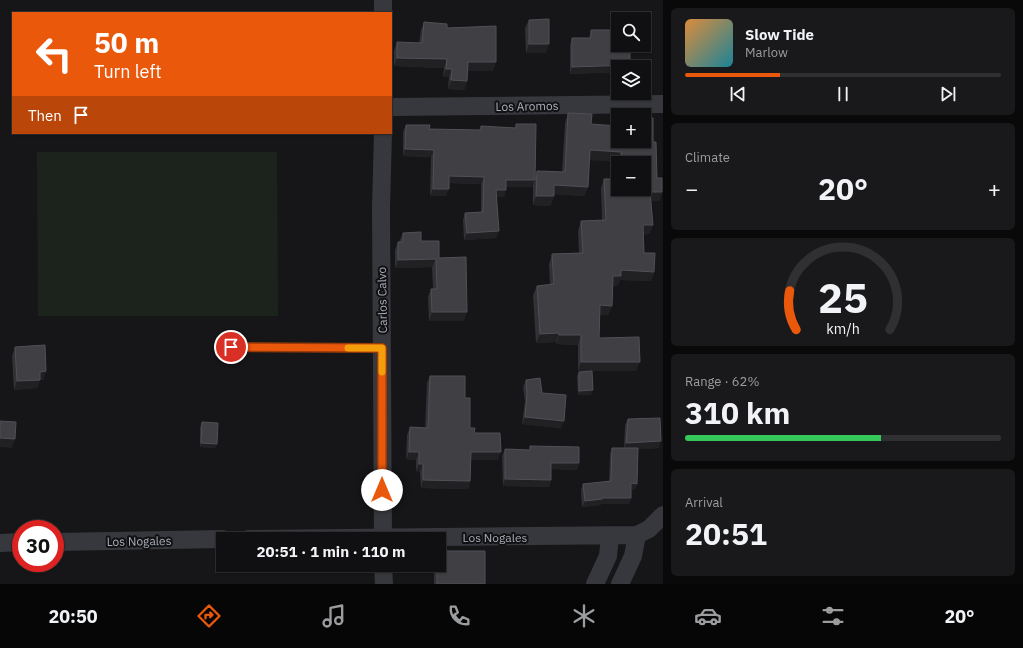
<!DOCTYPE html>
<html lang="en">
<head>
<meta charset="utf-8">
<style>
  :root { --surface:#101012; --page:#19191b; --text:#f1f3f6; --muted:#9c9d9f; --line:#303032; --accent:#ea580c }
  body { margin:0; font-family:"IBM Plex Sans",sans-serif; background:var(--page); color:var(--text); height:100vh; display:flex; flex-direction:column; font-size:15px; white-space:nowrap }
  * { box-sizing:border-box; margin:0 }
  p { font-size:13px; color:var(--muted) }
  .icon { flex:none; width:22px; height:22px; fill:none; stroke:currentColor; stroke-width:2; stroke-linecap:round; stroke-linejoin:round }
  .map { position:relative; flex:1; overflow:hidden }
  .panel { display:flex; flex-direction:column; gap:8px; padding:8px; background:#09090a; width:360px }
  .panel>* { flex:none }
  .guide { position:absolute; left:12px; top:12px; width:380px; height:122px; border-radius:0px; box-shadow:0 1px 3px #0004,0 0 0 1px var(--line); background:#ea580c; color:#fff; overflow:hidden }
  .buttons { position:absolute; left:611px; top:12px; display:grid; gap:8px }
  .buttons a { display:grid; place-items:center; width:40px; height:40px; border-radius:0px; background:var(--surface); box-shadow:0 1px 3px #0004,0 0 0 1px var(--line); font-size:20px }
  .speed { position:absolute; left:12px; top:520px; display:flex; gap:8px; font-size:20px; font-weight:700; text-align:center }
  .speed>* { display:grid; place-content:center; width:52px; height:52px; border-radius:50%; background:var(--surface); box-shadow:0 1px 3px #0004,0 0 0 1px var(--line); line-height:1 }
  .speed .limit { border:6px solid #d22; background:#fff; color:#111 }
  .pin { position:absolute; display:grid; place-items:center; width:34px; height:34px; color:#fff; margin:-17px; border:2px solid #fff; border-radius:50%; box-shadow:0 1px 4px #0007 }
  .me { position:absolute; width:44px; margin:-22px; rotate:0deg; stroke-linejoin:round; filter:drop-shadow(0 0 3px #0008) }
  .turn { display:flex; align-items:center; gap:14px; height:84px; padding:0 16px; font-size:18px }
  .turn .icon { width:52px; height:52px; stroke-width:2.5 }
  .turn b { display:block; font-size:28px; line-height:34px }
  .then { display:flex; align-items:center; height:38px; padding:0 16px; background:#0003; gap:8px; font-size:15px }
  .big { font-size:30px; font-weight:700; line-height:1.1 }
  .panel .card { flex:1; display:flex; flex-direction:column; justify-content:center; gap:6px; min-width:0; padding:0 14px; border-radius:6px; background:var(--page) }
  .panel .dial { align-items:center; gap:0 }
  .dial svg { height:104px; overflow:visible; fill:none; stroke:var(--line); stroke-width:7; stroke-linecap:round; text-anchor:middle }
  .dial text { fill:var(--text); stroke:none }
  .song { display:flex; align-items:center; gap:12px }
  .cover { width:48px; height:48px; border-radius:6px; background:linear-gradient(135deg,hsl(30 70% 55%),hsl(190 70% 35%)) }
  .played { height:4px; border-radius:2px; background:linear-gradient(90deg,var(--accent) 30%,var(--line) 30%) }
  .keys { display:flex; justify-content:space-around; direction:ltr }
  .heat { display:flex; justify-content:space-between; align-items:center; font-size:22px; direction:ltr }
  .charge { height:6px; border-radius:3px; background:linear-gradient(90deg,#34c759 62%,var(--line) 0) }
  .trip { position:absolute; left:216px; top:532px; width:230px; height:40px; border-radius:0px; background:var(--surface); box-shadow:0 1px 3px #0004,0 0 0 1px var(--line); font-weight:700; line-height:40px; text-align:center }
  .tabs { display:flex; height:64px; justify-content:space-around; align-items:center; background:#060607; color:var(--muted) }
  .tabs .icon { width:28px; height:28px }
  .tabs .current { color:var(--accent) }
  .tabs b { font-size:18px; color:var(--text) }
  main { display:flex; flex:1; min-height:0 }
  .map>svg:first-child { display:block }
  .green { fill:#1c231d }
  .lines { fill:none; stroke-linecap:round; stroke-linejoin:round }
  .service { stroke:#37383d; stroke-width:9 }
  .minor { stroke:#37383d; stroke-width:18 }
  .wall { fill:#323236 }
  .shaded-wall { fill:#212124 }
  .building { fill:#3f3f44; stroke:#4f5156 }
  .route-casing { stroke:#983908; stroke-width:10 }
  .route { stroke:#ea580c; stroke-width:7 }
  .slow { stroke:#f59e0b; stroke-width:7 }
  .labels { text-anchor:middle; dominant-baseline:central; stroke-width:4; stroke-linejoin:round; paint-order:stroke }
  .street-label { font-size:12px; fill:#a8adb8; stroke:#111113 }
</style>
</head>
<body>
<main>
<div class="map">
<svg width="663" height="584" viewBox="0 0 663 584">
  <rect width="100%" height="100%" fill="#161618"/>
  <!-- green -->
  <path class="green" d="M37,152H277L278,316H38Z"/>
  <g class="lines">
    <!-- service -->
    <path class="service" d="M231,347L383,348"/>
    <!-- minor -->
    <path class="minor" d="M383,0V13
      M391,107L663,104
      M248,539L637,535L649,529L663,515
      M383,539L381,208L383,133
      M55,542L223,539
      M0,543L21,542
      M383,565L384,584
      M595,584L608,556L610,536
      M620,584L633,556L637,535"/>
  </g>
  <!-- wall -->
  <path class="wall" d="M529,20L546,53H526L525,28Z
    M424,22L447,28L493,71H467V81L464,90L448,89L449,77H443L444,68L394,66V51L397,42L419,43L421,30Z
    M591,30L614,42L630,65L629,67H618V72L570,74V45L572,38H589Z
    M568,113L591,124L653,142L657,178L662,192L659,201H651L653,225L649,234H643L644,253L654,272L651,281L620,280L618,285L613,286L612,306L608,315H600L599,338L636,371H578V345L556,344V342L536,343L533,295L537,286L550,285L549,264L552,254L579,253L578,231L581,221L602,220L601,188L604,179L618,189L644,163H618V165V161L589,160L588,187L584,196L554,194V196L550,206L533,205V184L532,187H506L504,197H496V238L464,240L463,220L465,213L481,212V184L449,183L446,196H430L431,157L403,156V132L406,125L429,129L479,130L481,126L515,128L516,124L535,177L537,171L562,172L565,123Z
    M403,233L421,241L439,258L464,321H429L428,297L431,289H433L432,267L395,268V250L398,242H399Z
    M15,347L46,371L43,380H40L37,388L14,390L12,356Z
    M579,372L591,395H578L577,376Z
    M430,376L465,398L470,428L498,460H471L470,481L468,489L421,488L420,472L416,471V460L406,459L407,435L410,427L425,428L427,383Z
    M526,380L561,428L522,424L525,401L523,387Z
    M628,419L659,448L638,449L635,490H631V498L629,504H601L600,505L582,507L581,490L583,484L609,482L610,454L612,448H624L625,425Z
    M202,422L217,444L215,448L200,447V427Z
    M530,446L579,463L577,470L551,469V480L549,487L503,486L502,456L505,449L529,450Z
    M434,565H439L485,584H434Z"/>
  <!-- shaded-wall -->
  <path class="shaded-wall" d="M529,44H549L546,53H526Z
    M397,58L447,59L444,68L394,66Z
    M468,62H496L493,71H465Z
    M630,65L629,67H618V72L570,74L572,67Z
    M446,69H452L449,77H443Z
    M451,80L467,81L464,90L448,89Z
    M405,149L434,150L431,157L403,156Z
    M590,150L621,152L618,161L586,160Z
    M449,176L484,177L481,184L447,183Z
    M506,180H535L532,187H504Z
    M554,185L588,187L584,196L551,194Z
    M433,189H449L446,196H430Z
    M496,190H506L504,197H493Z
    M650,192H662L659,201H647Z
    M536,196H554L550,206L533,205Z
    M643,225H653L649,234L639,235Z
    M499,231L496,238L464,240L467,233Z
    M436,259L432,267L395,268L398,260Z
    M621,270L654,272L651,281L620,280L618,285L610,286L613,276Z
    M600,305L612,306L608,315H597Z
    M432,312H467L464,321H429Z
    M559,333L556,342L536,343L540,334Z
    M559,335H581L578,345L556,344Z
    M581,362H640L636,371H578Z
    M46,371L43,380H40L37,388L14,390L17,381L40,372Z
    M593,390L591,395H578L579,391Z
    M525,417L564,421L561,428L522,424Z
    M0,438L15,439L12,448L0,447Z
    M661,441L659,448L624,450L626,443Z
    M201,443L217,444L215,448L200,447Z
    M409,452H419L416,460L406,459Z
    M471,452H501L498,460H468Z
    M551,463H579L577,470L549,469Z
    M419,464H423L420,472L416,471Z
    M505,479L551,480L549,487L503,486Z
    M423,480L470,481L468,489L421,488Z
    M631,483L637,484L635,490H629Z
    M602,498H631L629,504H601L600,505L582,507L585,501Z"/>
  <!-- building -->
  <path class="building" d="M549,19V44H529V20Z
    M424,22L447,24V28L496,26V62H468L467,81L451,80L452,69H446L447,59L397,58V42L422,43Z
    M591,30H614V42H618V45H630V65L572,67V38H591Z
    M568,113L592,114L591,124L618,126V141H644V118H653V142H656L657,178H662V192H650L653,225H643L644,253H655L654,272L621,270V276H613L612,306L600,305L599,338L639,337L640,362H581V335H559V333L540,334L537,286L554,284L552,254L583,253L581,221L606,220L604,179H618V189H644V163H622L621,152L590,150L588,187L554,185V196H536L537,171L565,172Z
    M516,124H536L535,180H506V190H496L499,231L467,233L465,213L483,212L484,177L449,176V189H433L434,150L405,149L406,125H430L429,129L481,130V126L516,128Z
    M421,232V241H439V258L466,257L467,312H432L431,289H437L436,259L398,260V242H403V233Z
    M45,345L46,371L40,372V380L17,381L15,347Z
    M592,371L593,390L579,391V372Z
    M430,376H465V398H470V428H475L474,433H500L501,452H471L470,481L423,480V464H419V452H409L410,427L428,428Z
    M540,378L542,393L566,395L564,421L525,417L527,394L526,380Z
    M660,418L661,441L626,443L628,419Z
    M0,421L16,422L15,439L0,438Z
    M202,422L218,423L217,444L201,443Z
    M530,446L579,447V463H551V480L505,479V449L530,450Z
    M612,448H638L637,484L631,483V498H602V499L585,501L583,484L611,481Z
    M439,551H485V584H437V565H439Z"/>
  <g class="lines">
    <defs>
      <path id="route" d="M231,347L382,348V490"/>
    </defs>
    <!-- route casing -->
    <use href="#route" class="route-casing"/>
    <!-- route -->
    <use href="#route" class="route"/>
    <!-- slow -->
    <path class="slow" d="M348,348H382V372"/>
  </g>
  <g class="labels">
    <!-- street labels -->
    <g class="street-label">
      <text transform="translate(527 106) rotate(-1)">Los Aromos</text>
      <text transform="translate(382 300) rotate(-91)">Carlos Calvo</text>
      <text x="495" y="537">Los Nogales</text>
      <text transform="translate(139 541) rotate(-1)">Los Nogales</text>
    </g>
  </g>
</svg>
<div class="buttons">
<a><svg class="icon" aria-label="search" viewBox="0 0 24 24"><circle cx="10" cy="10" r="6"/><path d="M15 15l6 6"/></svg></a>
<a><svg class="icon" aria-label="layers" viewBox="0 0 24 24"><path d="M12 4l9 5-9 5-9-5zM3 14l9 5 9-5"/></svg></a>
<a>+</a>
<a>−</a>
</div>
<div class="speed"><div class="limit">30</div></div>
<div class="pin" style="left:231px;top:347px;background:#d93025"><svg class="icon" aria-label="arrive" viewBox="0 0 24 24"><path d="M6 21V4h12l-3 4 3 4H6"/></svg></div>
<svg class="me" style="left:382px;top:490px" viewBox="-20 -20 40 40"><circle r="19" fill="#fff"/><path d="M0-13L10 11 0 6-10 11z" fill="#ea580c"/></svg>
<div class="trip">20:51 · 1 min · 110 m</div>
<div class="guide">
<div class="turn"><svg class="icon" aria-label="left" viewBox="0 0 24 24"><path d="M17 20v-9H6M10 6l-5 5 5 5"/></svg><div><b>50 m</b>Turn left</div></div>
<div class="then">Then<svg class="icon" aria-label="arrive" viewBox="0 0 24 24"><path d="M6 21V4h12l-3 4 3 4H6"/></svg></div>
</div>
</div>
<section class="panel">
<div class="card">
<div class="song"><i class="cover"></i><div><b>Slow Tide</b><p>Marlow</p></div></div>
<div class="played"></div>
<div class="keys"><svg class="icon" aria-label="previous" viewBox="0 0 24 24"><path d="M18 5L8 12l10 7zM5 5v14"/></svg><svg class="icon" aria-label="pause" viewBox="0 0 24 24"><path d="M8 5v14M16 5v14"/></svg><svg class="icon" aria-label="next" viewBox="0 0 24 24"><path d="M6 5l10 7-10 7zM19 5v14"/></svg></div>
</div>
<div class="card"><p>Climate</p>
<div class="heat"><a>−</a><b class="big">20°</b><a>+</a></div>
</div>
<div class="card dial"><svg viewBox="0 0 100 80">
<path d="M14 69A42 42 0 1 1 86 69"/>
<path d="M14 69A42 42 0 0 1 9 39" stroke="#ea580c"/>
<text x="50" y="56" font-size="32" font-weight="700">25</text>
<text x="50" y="72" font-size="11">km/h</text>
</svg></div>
<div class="card"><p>Range · 62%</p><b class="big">310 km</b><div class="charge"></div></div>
<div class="card"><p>Arrival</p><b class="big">20:51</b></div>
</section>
</main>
<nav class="tabs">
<b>20:50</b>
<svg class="icon current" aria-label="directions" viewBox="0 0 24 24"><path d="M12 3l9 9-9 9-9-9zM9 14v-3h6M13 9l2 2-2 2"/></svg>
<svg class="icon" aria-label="music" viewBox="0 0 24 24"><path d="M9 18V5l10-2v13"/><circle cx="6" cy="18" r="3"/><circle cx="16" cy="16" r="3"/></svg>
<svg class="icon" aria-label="phone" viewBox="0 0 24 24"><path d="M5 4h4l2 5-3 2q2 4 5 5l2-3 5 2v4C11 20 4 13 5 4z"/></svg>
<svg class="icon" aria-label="climate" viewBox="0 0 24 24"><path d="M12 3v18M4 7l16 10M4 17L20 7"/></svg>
<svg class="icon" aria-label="car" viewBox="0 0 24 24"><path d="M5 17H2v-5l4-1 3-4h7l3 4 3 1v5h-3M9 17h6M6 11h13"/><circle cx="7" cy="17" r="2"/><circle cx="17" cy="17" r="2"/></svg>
<svg class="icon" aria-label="filters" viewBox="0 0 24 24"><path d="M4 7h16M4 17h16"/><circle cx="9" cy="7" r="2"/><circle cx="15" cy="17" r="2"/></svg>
<b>20°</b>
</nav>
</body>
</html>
